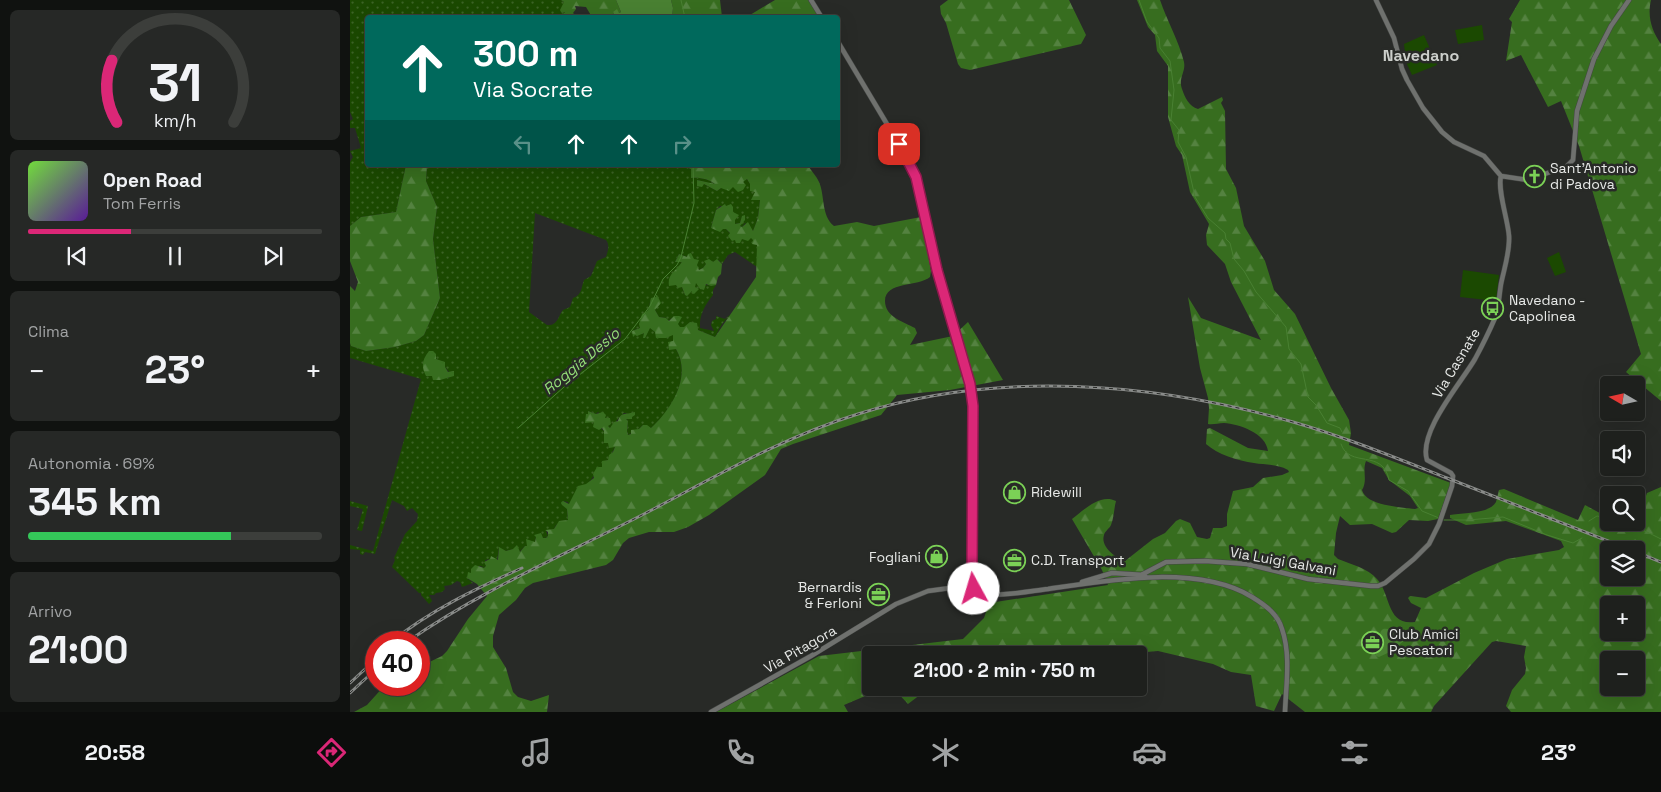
<!DOCTYPE html>
<html lang="it">
<head>
<meta charset="utf-8">
<style>
  :root { --surface:#1e201d; --page:#262826; --text:#f1f3f6; --muted:#a1a3a4; --line:#3c3e3b; --accent:#db2777 }
  body { margin:0; font-family:"Space Grotesk",sans-serif; background:var(--page); color:var(--text); height:100vh; display:flex; flex-direction:column; font-size:19px; white-space:nowrap }
  * { box-sizing:border-box; margin:0 }
  p { font-size:16px; color:var(--muted) }
  .icon { flex:none; width:28px; height:28px; fill:none; stroke:currentColor; stroke-width:2; stroke-linecap:round; stroke-linejoin:round }
  .map { position:relative; flex:1; overflow:hidden }
  .panel { display:flex; flex-direction:column; gap:10px; padding:10px; background:#101210; width:350px }
  .panel>* { flex:none }
  .guide { position:absolute; left:15px; top:15px; width:475px; height:152px; border-radius:5px; box-shadow:0 5px 20px #0002,0 0 0 1px var(--line); background:#00695c; color:#fff; overflow:hidden }
  .needle { width:32px; rotate:279deg }
  .buttons { position:absolute; left:1250px; top:376px; display:grid; gap:10px }
  .buttons a { display:grid; place-items:center; width:45px; height:45px; border-radius:5px; background:var(--surface); box-shadow:0 5px 20px #0002,0 0 0 1px var(--line); font-size:25px }
  .speed { position:absolute; left:15px; top:631px; display:flex; gap:10px; font-size:25px; font-weight:700; text-align:center }
  .speed>* { display:grid; place-content:center; width:65px; height:65px; border-radius:50%; background:var(--surface); box-shadow:0 5px 20px #0002,0 0 0 1px var(--line); line-height:1 }
  .speed .limit { border:8px solid #d22; background:#fff; color:#111 }
  .pin { position:absolute; display:grid; place-items:center; width:42px; height:42px; color:#fff; margin:-21px; border-radius:10px; box-shadow:0 2px 8px #0006 }
  .me { position:absolute; width:55px; margin:-28px; rotate:354deg; stroke-linejoin:round; filter:drop-shadow(0 0 4px #0008) }
  .turn { display:flex; align-items:center; gap:18px; height:105px; padding:0 25px; font-size:22px }
  .turn .icon { width:65px; height:65px; stroke-width:2.5 }
  .turn b { display:block; font-size:35px; line-height:42px }
  .lanes { display:flex; align-items:center; height:48px; padding:0 25px; background:#0003; justify-content:center; gap:25px; direction:ltr }
  .lanes .off { opacity:.35 }
  .big { font-size:38px; font-weight:800; line-height:1.1 }
  .panel .card { flex:1; display:flex; flex-direction:column; justify-content:center; gap:8px; min-width:0; padding:0 18px; border-radius:8px; background:var(--page) }
  .panel .dial { align-items:center; gap:0 }
  .dial svg { height:130px; overflow:visible; fill:none; stroke:var(--line); stroke-width:7; stroke-linecap:round; text-anchor:middle }
  .dial text { fill:var(--text); stroke:none }
  .song { display:flex; align-items:center; gap:15px }
  .cover { width:60px; height:60px; border-radius:8px; background:linear-gradient(135deg,hsl(100 70% 55%),hsl(270 70% 35%)) }
  .played { height:5px; border-radius:2px; background:linear-gradient(90deg,var(--accent) 35%,var(--line) 35%) }
  .keys { display:flex; justify-content:space-around; direction:ltr }
  .heat { display:flex; justify-content:space-between; align-items:center; font-size:28px; direction:ltr }
  .charge { height:8px; border-radius:4px; background:linear-gradient(90deg,#34c759 69%,var(--line) 0) }
  .trip { position:absolute; left:512px; top:646px; width:285px; height:50px; border-radius:5px; background:var(--surface); box-shadow:0 5px 20px #0002,0 0 0 1px var(--line); font-weight:800; line-height:50px; text-align:center }
  .dock { display:flex; height:80px; justify-content:space-around; align-items:center; background:#0c0d0c; color:var(--muted) }
  .dock .icon { width:35px; height:35px }
  .dock .active { color:var(--accent) }
  .dock b { font-size:22px; color:var(--text) }
  main { display:flex; flex:1; min-height:0 }
  .map>svg:first-child { display:block }
  .grass { fill:url(#grass-dots); fill-rule:evenodd }
  .forest { fill:url(#forest-firs); fill-rule:evenodd }
  .park { fill:#1b4901 }
  .water { fill:#498032 }
  .lines { fill:none; stroke-linecap:round; stroke-linejoin:round }
  .stream { stroke:#498032; stroke-width:1 }
  .tertiary-casing { stroke:#444644; stroke-width:5.5 }
  .tertiary { stroke:#6f716e; stroke-width:4.5 }
  .rail-casing { stroke:#898b89; stroke-width:3 }
  .rail { stroke:#282a27; stroke-width:1; stroke-dasharray:4; stroke-linecap:butt }
  .tertiary-bridge-casing { stroke:#444644; stroke-width:5.5; stroke-linecap:butt }
  .tertiary-bridge { stroke:#6f716e; stroke-width:4.5 }
  .route-casing { stroke:#8e194d; stroke-width:12 }
  .route { stroke:#db2777; stroke-width:9 }
  .labels { text-anchor:middle; dominant-baseline:central; stroke-width:5; stroke-linejoin:round; paint-order:stroke }
  .poi-label { font-size:14px; fill:#e7e9e7; stroke:#282a27; text-anchor:start }
  .street-label { font-size:14px; fill:#e7e9e7; stroke:#282a27 }
  .water-label { font-size:15px; font-style:italic; fill:#94de78; stroke:#282a27 }
  .quarter-label { font-size:16px; font-weight:bold; fill:#cccfcb; stroke:#282a27 }
</style>
</head>
<body>
<main>
<section class="panel">
<div class="card dial"><svg viewBox="0 0 100 80">
<path d="M14 69A42 42 0 1 1 86 69"/>
<path d="M14 69A42 42 0 0 1 11 31" stroke="#db2777"/>
<text x="50" y="56" font-size="32" font-weight="700">31</text>
<text x="50" y="72" font-size="11">km/h</text>
</svg></div>
<div class="card">
<div class="song"><i class="cover"></i><div><b>Open Road</b><p>Tom Ferris</p></div></div>
<div class="played"></div>
<div class="keys"><svg class="icon" aria-label="previous" viewBox="0 0 24 24"><path d="M18 5L8 12l10 7zM5 5v14"/></svg><svg class="icon" aria-label="pause" viewBox="0 0 24 24"><path d="M8 5v14M16 5v14"/></svg><svg class="icon" aria-label="next" viewBox="0 0 24 24"><path d="M6 5l10 7-10 7zM19 5v14"/></svg></div>
</div>
<div class="card"><p>Clima</p>
<div class="heat"><a>−</a><b class="big">23°</b><a>+</a></div>
</div>
<div class="card"><p>Autonomia · 69%</p><b class="big">345 km</b><div class="charge"></div></div>
<div class="card"><p>Arrivo</p><b class="big">21:00</b></div>
</section>
<div class="map">
<svg width="1311" height="712" viewBox="0 0 1311 712">
  <defs>
    <pattern id="grass-dots" width="8" height="8" patternUnits="userSpaceOnUse" patternTransform="scale(1.25)"><rect width="8" height="8" fill="#1b4901"/><path d="M2 2h.1M6 6h.1" fill="none" stroke="#3c6326" stroke-width="1.8" stroke-linecap="round"/></pattern>
    <pattern id="forest-firs" width="22" height="20" patternUnits="userSpaceOnUse" patternTransform="scale(1.25)"><rect width="22" height="20" fill="#376d1f"/><path d="M5 1l3.5 6h-7zM16 11l3.5 6h-7z" fill="#548240"/></pattern>
  </defs>
  <rect width="100%" height="100%" fill="#282a27"/>
  <!-- grass -->
  <path class="grass" d="M0,0H211L214,2L215,17H216L18,18V165H56L46,212L11,217L0,226V162L3,157L0,151L11,148L5,128H0V121L3,119L0,112Z
    M77,165H330L341,169V178C349,177 360,179 366,185L347,180V186L354,184L367,191L371,188L383,187L397,179L405,192V195L410,200L408,218L403,231L395,223L392,227L390,226L392,216L390,223L385,224L383,212L376,206H370L366,210L361,228L376,229L385,239L401,237L407,245V267L385,252L378,255L372,264L369,260L363,262L355,261L356,264L353,268L349,270L337,257L329,254L325,262H332L329,267L326,285L332,287L335,295L345,287L344,285L346,282L350,287C356,284 360,286 366,285L363,290V295C355,305 349,315 350,328L364,331L361,325L362,321L366,319V316L375,319L382,313L372,324L365,337L348,330L340,322L334,328H330L322,318L318,321L316,318L309,317L305,310L306,298L300,302C300,313 290,318 290,328L284,330L285,334L295,333L293,338L295,337L300,327L305,332L323,334V341L319,349H326C342,376 322,410 301,428L293,425L289,429L278,435L277,431L278,421L275,418L280,414L274,413C269,417 265,423 260,428L258,426L256,419L248,412L246,414L238,411L244,422L254,431L259,443L265,447L258,460L252,462V468L247,469C242,484 227,491 219,505L218,502L213,501L217,509L218,520L206,525L204,529L196,531L198,536L195,538L186,537L185,542L177,544V546H175L169,552L168,550L163,549L156,551L149,548L147,560L140,559L135,560L136,566L134,568L131,566H127L117,578L123,583L112,587L110,582L107,581L101,585L94,586L95,589L92,592L86,593L84,595H79L82,601L79,604L71,595V593H69L42,567L45,560L44,558L55,534L67,521L68,514L62,508L57,511L54,506L42,500L25,554L15,552L13,555L10,554V550L0,549V545L23,551L71,379L0,358V343L1,346L16,351L45,347L66,341L74,335L90,298L83,239L87,207L76,181ZM185,213L256,240C260,245 258,251 256,257L247,261L241,276L234,280C231,288 232,295 223,298L220,307L213,310C208,316 208,326 197,325L179,312ZM86,359L95,363V367L99,372V378L83,376Z
    M0,501L18,506L12,531L7,530L13,509L0,506Z"/>
  <!-- forest -->
  <path class="forest" d="M211,0H266L271,12L269,13L263,12L265,17H242L236,7L225,6L226,9L223,13L226,16L216,18L213,14L215,12H211L210,10L214,2Z
    M321,0H370L372,17H322L323,8Z
    M425,0H458L472,18H395Z
    M598,0H719L736,35L731,44L620,70L611,68L608,64L596,23L591,14L590,6Z
    M787,0H810C817,21 829,41 834,62C836,72 828,78 832,89C835,98 839,106 848,109L872,97L873,100L871,103L875,111L876,169L886,188L894,226L915,261L924,290L945,314L981,388L999,420L1001,433L999,445L1101,483L1088,519L1078,521L1059,520L1046,532L1042,533L1022,524L1000,525L990,516L986,533L984,555L988,559C1000,564 1018,568 1027,579C1041,594 1036,626 1065,622L1071,608L1061,603L1058,598L1060,596L1076,598L1124,573L1157,559L1209,550L1214,547L1211,541L1156,521L1116,525L1100,518V515C1111,513 1140,514 1146,502C1147,498 1148,494 1149,490L1154,489L1228,520L1235,505L1259,518V522L1270,523L1285,528L1297,493L1311,487V712H1161L1156,706L1162,690L1175,674L1176,668L1174,657L1176,646L1146,641L1142,642L1084,706L1081,712H955L932,694L924,711L906,706L901,675L881,672L863,664L808,651L762,655H521V688H579L558,704L544,689L527,691L494,705L498,712H366L469,656L613,639L634,618L639,603L758,585L752,570L722,519C734,510 750,493 766,501C764,508 764,518 761,525C759,529 755,531 754,535C750,547 766,558 775,561L803,539L815,533L826,521L830,519L840,523L847,537L857,539L860,538L863,528H872L877,526V514L883,491L903,487L913,478L932,475L939,472L938,470C927,464 916,465 904,463C888,461 867,454 856,444L857,429L860,428L898,448L918,451C916,433 889,424 874,423C868,423 863,425 858,424L859,408L858,398L850,368L838,297L851,318L911,340L881,282L875,264L857,245L856,235L859,224L840,192L832,155L826,146L818,117V66L807,51L805,35L798,27ZM1016,461L1032,468L1039,480L1060,496L1068,508L1065,509C1051,507 1016,506 1012,490C1018,480 1012,471 1016,461ZM1259,550H1286V578H1259ZM1259,605H1286V632H1259ZM1259,660H1286V688H1259Z
    M1170,0H1301C1297,17 1302,31 1311,44V401L1276,372L1291,354L1229,146L1211,101L1198,107L1171,55L1156,61L1162,22L1159,19Z
    M56,165H77L76,181L87,207L83,239L90,298L74,335L66,341L45,347L16,351L1,346L0,343V286L5,291L8,282L0,261V226L11,217L46,212Z
    M330,165H458C461,171 466,175 469,182C475,195 471,216 484,226L507,222L524,226L571,217L581,271L580,277C568,287 535,281 535,301C535,317 554,322 565,328L567,333L560,345L603,336L618,322L653,380L600,390L547,395L531,415L443,444L431,449L415,475L359,515L338,527L324,532H299L279,538L273,543L263,560L256,565L183,583L175,588L166,600L149,615L143,636V647L156,668L163,692L168,697L181,701L199,695L197,712H4L17,705L35,685H69V667L92,656L97,651L118,619L137,596L127,584L117,578L118,572L121,573V569L125,565L134,568L136,566L134,562L140,559L141,556L148,560L149,547L156,551L163,549L167,545L170,552L175,546H177L176,539L185,542L186,537L184,535L191,533L193,538H196L198,536V532L195,530L204,529L209,521L218,520L217,509L212,505L211,503L213,501L219,504L228,486L236,484L244,478L243,474L247,467H252V461L258,460L259,455L263,452L265,447L259,448L258,443H254V431L252,428L249,430L243,427L244,422L235,423L236,414H238V411L246,414L253,412L256,415L255,418H260L261,424L258,426L260,428L264,422L268,421C271,411 277,415 285,412V415L282,417V419H276L278,421L277,431L278,435L281,434V430L289,429L293,425H297L301,428C322,409 342,376 326,349L319,350L318,342L323,341V335L316,338H306L305,332L300,328L295,338H293L294,333L287,336L285,335L283,337L282,331L290,328L289,324L292,314C301,311 299,305 301,298L306,297V295H307L311,303L305,310L309,317L316,318L319,321L324,316H329L332,317L328,324L330,327H334L340,322L347,323L348,330L365,337L406,277L407,245L402,244L403,240L401,238L398,241L392,239L390,243H386L385,240L382,241L378,236L380,233L376,229H373L370,232L361,228L366,210L375,204L376,206L381,204L383,207V212L389,215L385,220V224L390,223L392,216L395,215V220L390,226L392,227L398,222L403,231L408,218L410,200H401L405,192L400,191V184L397,179L393,182L396,185L393,190L388,192L383,187L379,191L371,188L367,191L354,184L352,187L347,186V180L365,184C359,179 349,177 341,178V169Z
    M341,253L344,259L349,260L347,265L349,270L353,268L356,264L354,261L359,259L363,262L367,259L372,264L371,274L368,277L366,285L361,286L356,284L354,290L350,289L346,283L345,287L349,289L344,294L342,293V291L337,296L335,295L332,287L328,288L326,285L319,286C317,274 326,271 332,262H325L329,254L337,257L338,254Z
    M79,351H83L86,354V359L95,362V367L98,372L104,371V376L90,380H83L82,376H76C71,366 72,360 79,351Z"/>
  <!-- park -->
  <path class="park" d="M1132,25L1134,40L1108,44L1105,30Z
    M1074,35L1087,65L1062,75L1056,62L1054,44Z
    M1209,252L1216,272L1205,276L1197,258Z
    M1113,270L1149,275L1146,301L1110,297Z"/>
  <!-- water -->
  <path class="water" d="M266,0H321L323,8L322,17H265L263,12L267,9L269,13L271,12Z
    M1033,629C1041,628 1051,632 1056,639L1042,651L1029,657L1026,656L1025,647L1031,631Z"/>
  <g class="lines">
    <!-- stream -->
    <path class="stream" d="M331,0L335,18
      M789,0L797,22L809,38L810,48L820,61L824,90L821,120L829,130L828,142L836,157L845,197L858,218L875,233L876,239L880,243L884,259L894,271L906,292L936,327L939,349L951,364L958,397L966,405L977,423L990,428L992,432
      M168,428L214,387L275,339L300,306L313,279L327,265L331,257L344,203L343,165
      M991,444C999,469 1033,448 1039,480L1058,491L1072,511L1089,518
      M1094,520H1118L1153,517L1197,535L1223,543L1232,538
      M1239,521L1247,516L1259,518
      M1271,522L1297,532L1311,539"/>
    <defs>
      <path id="tertiary" d="M461,0L472,18
        M1026,0L1044,38L1052,69L1057,80L1073,108L1092,132L1104,142L1134,156L1151,176L1178,180L1217,166L1223,160L1227,111L1244,59L1261,26L1279,0
        M488,42L559,161L567,177L591,287L620,384
        M793,574L816,562L855,561L897,564L958,579L1021,586H1028L1035,583L1064,559L1079,544L1089,524L1102,486L1103,476L1101,473L1077,460C1068,432 1111,383 1125,359C1132,346 1139,332 1145,318C1149,307 1149,296 1151,284C1154,269 1160,252 1159,236C1158,220 1147,189 1151,176
        M732,582L762,573L795,575
        M617,584L621,583L624,586L623,592L618,593L615,588L621,573
        M623,584V406
        M624,586L641,593
        M623,592C647,598 674,592 698,589C758,580 848,564 902,597C915,605 928,614 932,629C941,655 936,685 935,712
        M361,712L461,656L546,604L578,591L615,586"/>
    </defs>
    <!-- tertiary casing -->
    <use href="#tertiary" class="tertiary-casing"/>
    <!-- tertiary -->
    <use href="#tertiary" class="tertiary"/>
    <defs>
      <path id="rail" d="M1286,552L1311,562
        M41,642C81,610 125,589 172,568
        M57,642C130,591 214,555 294,514C363,478 433,437 508,414C647,370 803,382 943,422C995,437 1046,458 1097,478C1158,502 1220,526 1281,550
        M0,683L26,659
        M0,693L26,669"/>
    </defs>
    <!-- rail casing -->
    <use href="#rail" class="rail-casing"/>
    <!-- rail -->
    <use href="#rail" class="rail"/>
    <defs>
      <path id="tertiary-bridge" d="M620,384L623,406"/>
    </defs>
    <!-- tertiary-bridge casing -->
    <use href="#tertiary-bridge" class="tertiary-bridge-casing"/>
    <!-- tertiary-bridge -->
    <use href="#tertiary-bridge" class="tertiary-bridge"/>
  </g>
  <g class="lines">
    <defs>
      <path id="route" d="M549,144L566,177L587,270L620,384L623,406L622,572L624,589"/>
    </defs>
    <!-- route casing -->
    <use href="#route" class="route-casing"/>
    <!-- route -->
    <use href="#route" class="route"/>
  </g>
  <!-- icons -->
  <defs>
    <symbol id="church-ring" viewBox="-11 -11 22 22"><circle r="9.5" fill="#282a27" stroke="#7bd156" stroke-width="1.5"/><path d="M-1.2-6h2.4v3.5h3.3v2.4h-3.3V6h-2.4V-.1h-3.3v-2.4h3.3Z" fill="#7bd156"/></symbol>
    <symbol id="bus-ring" viewBox="-11 -11 22 22"><circle r="9.5" fill="#282a27" stroke="#7bd156" stroke-width="1.5"/><path d="M-5-6H5V4H4V6H2V4H-2V6H-4V4H-5ZM-3.5-4V0h7V-4ZM-3.5 1.2v1.5H-2V1.2ZM2 1.2v1.5H3.5V1.2Z" fill="#7bd156"/></symbol>
    <symbol id="shop-ring" viewBox="-11 -11 22 22"><circle r="9.5" fill="#282a27" stroke="#7bd156" stroke-width="1.5"/><path d="M-5-2.5h2.3a2.7 3.5 0 0 1 5.4 0H5L5.5 6h-11ZM-1.5-2.5h3a1.5 2.3 0 0 0-3 0Z" fill="#7bd156"/></symbol>
    <symbol id="office-ring" viewBox="-11 -11 22 22"><circle r="9.5" fill="#282a27" stroke="#7bd156" stroke-width="1.5"/><path d="M-6-3h4V-5.5h4V-3h4V5H-6ZM-1-4.5V-3h2v-1.5ZM-6 0V1H6V0Z" fill="#7bd156"/></symbol>
  </defs>
  <g fill-rule="evenodd">
    <use href="#church-ring" x="1172" y="164" width="25" height="25"/>
    <use href="#bus-ring" x="1130" y="296" width="25" height="25"/>
    <use href="#shop-ring" x="652" y="480" width="25" height="25"/>
    <use href="#shop-ring" x="574" y="544" width="25" height="25"/>
    <use href="#office-ring" x="652" y="548" width="25" height="25"/>
    <use href="#office-ring" x="516" y="582" width="25" height="25"/>
    <use href="#office-ring" x="1010" y="630" width="25" height="25"/>
  </g>
  <g class="labels">
    <!-- poi labels -->
    <g class="poi-label">
      <text x="1200" y="168">Sant'Antonio<tspan x="1200" dy="16">di Padova</tspan></text>
      <text x="1159" y="300">Navedano -<tspan x="1159" dy="16">Capolinea</tspan></text>
      <text x="681" y="492">Ridewill</text>
      <text x="571" y="557" text-anchor="end">Fogliani</text>
      <text x="681" y="560">C.D. Transport</text>
      <text x="512" y="587" text-anchor="end">Bernardis<tspan x="512" dy="16">&amp; Ferloni</tspan></text>
      <text x="1039" y="634">Club Amici<tspan x="1039" dy="16">Pescatori</tspan></text>
    </g>
    <!-- street labels -->
    <g class="street-label">
      <text transform="translate(1106 363) rotate(-59)">Via Casnate</text>
      <text transform="translate(933 561) rotate(10)">Via Luigi Galvani</text>
      <text transform="translate(450 649) rotate(-30)">Via Pitagora</text>
    </g>
    <!-- water labels -->
    <g class="water-label">
      <text transform="translate(231 361) rotate(-40)">Roggia Desio</text>
    </g>
    <!-- quarter labels -->
    <g class="quarter-label">
      <text x="1071" y="55">Navedano</text>
    </g>
  </g>
</svg>
<div class="buttons">
<a><svg class="needle" viewBox="-14 -14 28 28"><path d="M0-13l5 13h-10z" fill="#e53935"/><path d="M0 13l5-13h-10z" fill="#a1a3a4"/></svg></a>
<a><svg class="icon" aria-label="sound" viewBox="0 0 24 24"><path d="M4 9h4l5-4v14l-5-4H4zM17 9q2 3 0 6"/></svg></a>
<a><svg class="icon" aria-label="search" viewBox="0 0 24 24"><circle cx="10" cy="10" r="6"/><path d="M15 15l6 6"/></svg></a>
<a><svg class="icon" aria-label="layers" viewBox="0 0 24 24"><path d="M12 4l9 5-9 5-9-5zM3 14l9 5 9-5"/></svg></a>
<a>+</a>
<a>−</a>
</div>
<div class="speed"><div class="limit">40</div></div>
<div class="pin" style="left:549px;top:144px;background:#d93025"><svg class="icon" aria-label="arrive" viewBox="0 0 24 24"><path d="M6 21V4h12l-3 4 3 4H6"/></svg></div>
<svg class="me" style="left:624px;top:589px" viewBox="-20 -20 40 40"><circle r="19" fill="#fff"/><path d="M0-13L10 11 0 6-10 11z" fill="#db2777"/></svg>
<div class="trip">21:00 · 2 min · 750 m</div>
<div class="guide">
<div class="turn"><svg class="icon" aria-label="ahead" viewBox="0 0 24 24"><path d="M12 20V5M6 11l6-6 6 6"/></svg><div><b>300 m</b>Via Socrate</div></div>
<div class="lanes"><svg class="icon off" aria-label="left" viewBox="0 0 24 24"><path d="M17 20v-9H6M10 6l-5 5 5 5"/></svg><svg class="icon" aria-label="ahead" viewBox="0 0 24 24"><path d="M12 20V5M6 11l6-6 6 6"/></svg><svg class="icon" aria-label="ahead" viewBox="0 0 24 24"><path d="M12 20V5M6 11l6-6 6 6"/></svg><svg class="icon off" aria-label="right" viewBox="0 0 24 24"><path d="M7 20v-9h11M14 6l5 5-5 5"/></svg></div>
</div>
</div>
</main>
<nav class="dock">
<b>20:58</b>
<svg class="icon active" aria-label="directions" viewBox="0 0 24 24"><path d="M12 3l9 9-9 9-9-9zM9 14v-3h6M13 9l2 2-2 2"/></svg>
<svg class="icon" aria-label="music" viewBox="0 0 24 24"><path d="M9 18V5l10-2v13"/><circle cx="6" cy="18" r="3"/><circle cx="16" cy="16" r="3"/></svg>
<svg class="icon" aria-label="phone" viewBox="0 0 24 24"><path d="M5 4h4l2 5-3 2q2 4 5 5l2-3 5 2v4C11 20 4 13 5 4z"/></svg>
<svg class="icon" aria-label="climate" viewBox="0 0 24 24"><path d="M12 3v18M4 7l16 10M4 17L20 7"/></svg>
<svg class="icon" aria-label="car" viewBox="0 0 24 24"><path d="M5 17H2v-5l4-1 3-4h7l3 4 3 1v5h-3M9 17h6M6 11h13"/><circle cx="7" cy="17" r="2"/><circle cx="17" cy="17" r="2"/></svg>
<svg class="icon" aria-label="filters" viewBox="0 0 24 24"><path d="M4 7h16M4 17h16"/><circle cx="9" cy="7" r="2"/><circle cx="15" cy="17" r="2"/></svg>
<b>23°</b>
</nav>
</body>
</html>
